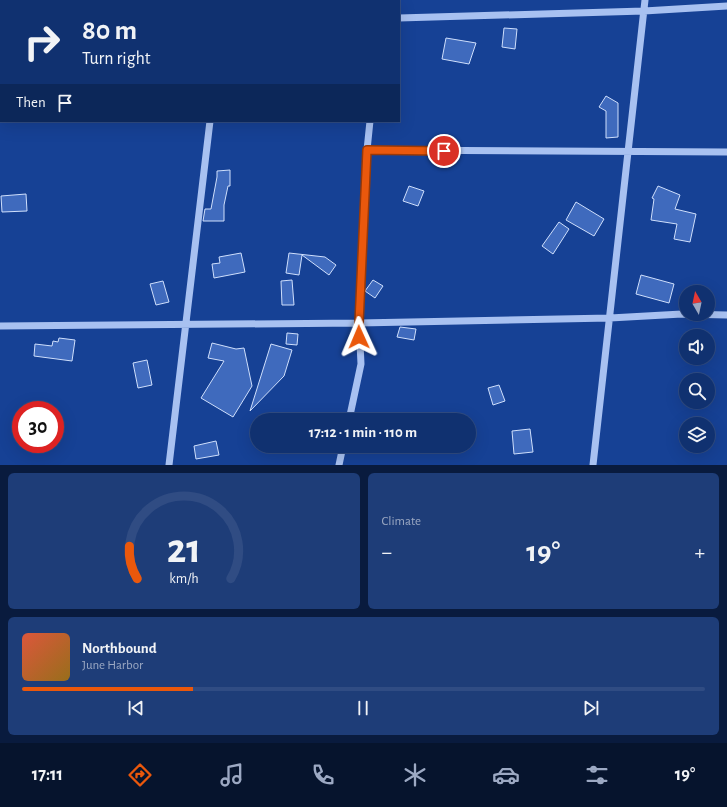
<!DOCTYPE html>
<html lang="en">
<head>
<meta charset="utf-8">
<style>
  :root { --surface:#103170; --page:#1e3d78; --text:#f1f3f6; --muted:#9ca9c3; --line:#304c83; --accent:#ea580c }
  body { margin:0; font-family:"Alegreya Sans",sans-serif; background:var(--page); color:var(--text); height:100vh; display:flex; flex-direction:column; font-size:15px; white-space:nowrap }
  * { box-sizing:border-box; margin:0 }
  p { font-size:13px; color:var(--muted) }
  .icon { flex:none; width:22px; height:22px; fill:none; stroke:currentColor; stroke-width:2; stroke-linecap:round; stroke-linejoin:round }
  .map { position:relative; height:465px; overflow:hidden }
  .details { display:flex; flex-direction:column; gap:8px; padding:8px; background:#091b3e; flex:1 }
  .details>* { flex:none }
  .banner { position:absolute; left:0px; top:0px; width:400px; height:122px; box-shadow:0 4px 16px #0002,0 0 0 1px var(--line); background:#103170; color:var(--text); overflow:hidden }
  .needle { width:26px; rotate:351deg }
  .tools { position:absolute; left:679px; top:285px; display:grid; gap:8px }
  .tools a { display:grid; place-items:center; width:36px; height:36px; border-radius:50%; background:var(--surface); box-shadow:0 4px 16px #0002,0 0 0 1px var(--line); font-size:20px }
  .speed { position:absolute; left:12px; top:401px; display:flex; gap:8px; font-size:20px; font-weight:700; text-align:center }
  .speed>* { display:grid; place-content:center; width:52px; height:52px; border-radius:50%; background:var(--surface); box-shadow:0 4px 16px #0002,0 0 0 1px var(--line); line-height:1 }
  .speed .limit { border:6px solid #d22; background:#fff; color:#111 }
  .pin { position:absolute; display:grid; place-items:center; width:34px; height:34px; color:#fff; margin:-17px; border:2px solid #fff; border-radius:50%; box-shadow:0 1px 4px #0007 }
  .me { position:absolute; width:44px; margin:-22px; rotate:359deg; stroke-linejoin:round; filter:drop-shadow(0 0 3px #0008) }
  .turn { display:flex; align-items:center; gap:14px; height:84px; padding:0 16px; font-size:18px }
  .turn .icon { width:52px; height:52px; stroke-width:2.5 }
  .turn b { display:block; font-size:28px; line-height:34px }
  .then { display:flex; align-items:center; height:38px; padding:0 16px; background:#0003; gap:8px; font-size:15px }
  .big { font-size:30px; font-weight:600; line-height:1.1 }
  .details .card { flex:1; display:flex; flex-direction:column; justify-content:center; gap:6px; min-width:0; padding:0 14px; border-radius:6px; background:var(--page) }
  .details .dial { align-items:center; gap:0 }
  .dial svg { height:104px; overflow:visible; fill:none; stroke:var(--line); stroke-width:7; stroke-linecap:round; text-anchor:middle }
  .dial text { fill:var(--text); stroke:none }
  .song { display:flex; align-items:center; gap:12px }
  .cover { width:48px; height:48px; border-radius:6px; background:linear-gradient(135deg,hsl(10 70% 55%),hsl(40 70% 35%)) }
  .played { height:4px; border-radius:2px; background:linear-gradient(90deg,var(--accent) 25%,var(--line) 25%) }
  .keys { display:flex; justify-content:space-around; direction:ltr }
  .heat { display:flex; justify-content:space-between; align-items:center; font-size:22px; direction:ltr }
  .details .tiles { flex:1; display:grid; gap:8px; grid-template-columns:1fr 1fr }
  .card:last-child { grid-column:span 2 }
  .trip { position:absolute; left:250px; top:413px; width:226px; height:40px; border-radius:20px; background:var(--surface); box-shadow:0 4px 16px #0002,0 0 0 1px var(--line); font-weight:600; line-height:40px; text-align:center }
  .dock { display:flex; height:64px; justify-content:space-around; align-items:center; background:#06142d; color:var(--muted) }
  .dock .icon { width:28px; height:28px }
  .dock .selected { color:var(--accent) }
  .dock b { font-size:18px; color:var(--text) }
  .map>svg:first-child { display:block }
  .building { fill:#3f6abd; stroke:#cfdffc }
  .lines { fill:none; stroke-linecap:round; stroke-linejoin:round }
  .minor { stroke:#a8c1f1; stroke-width:7 }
  .route-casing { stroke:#983908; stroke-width:10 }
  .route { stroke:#ea580c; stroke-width:7 }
</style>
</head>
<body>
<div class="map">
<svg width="727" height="465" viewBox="0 0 727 465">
  <rect width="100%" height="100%" fill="#164195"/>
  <!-- building -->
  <path class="building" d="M504,28L517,29L515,49L502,47Z
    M446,38L476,43L469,64L442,59Z
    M606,96L618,103V137L606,138V111L599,107Z
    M230,170V186H228L224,205V221H203L205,209H211L217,177V171Z
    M409,186L424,191L418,206L403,201Z
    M658,186L680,195L675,209L696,214L690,242L674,239L677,224L651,220L654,199L652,198Z
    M26,194L27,211L2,212L1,196Z
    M576,202L604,219L594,236L566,220Z
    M559,222L569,229L553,254L542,246Z
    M241,253L245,272L214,278L212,264L220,263L219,257Z
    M289,253L325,257L336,265L329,275L302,255L299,275L286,273Z
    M641,275L674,284L669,303L636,294Z
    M292,280L294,305H282L281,281Z
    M373,280L383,286L375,298L365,291Z
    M163,281L169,302L156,305L150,284Z
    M400,327L416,329L414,340L397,337Z
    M287,333L298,334L297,345L286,344Z
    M59,338L75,340L72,361L34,356L35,344L52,346L53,341L58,342Z
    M212,343L236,349L244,348L252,386L233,417L201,398L224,361L208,358Z
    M271,344L292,350L284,376L250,411Z
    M147,360L152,385L138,388L133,363Z
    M499,385L505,401L493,405L488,388Z
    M530,429L533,452L514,454L512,431Z
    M216,441L219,455L196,459L194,446Z"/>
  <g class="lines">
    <!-- minor -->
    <path class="minor" d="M224,1L225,0
      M385,1L386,0
      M399,18L644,11L727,6
      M0,29H1
      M367,150L727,152
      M0,326L359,323L610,318L682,314L727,315
      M349,420L361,364L359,323L367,150L370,121
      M169,465L210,121
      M339,465L343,446
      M593,465L645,0"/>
  </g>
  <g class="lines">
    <defs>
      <path id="route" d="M359,337V323L367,150L444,151"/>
    </defs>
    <!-- route casing -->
    <use href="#route" class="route-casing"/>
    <!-- route -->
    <use href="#route" class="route"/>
  </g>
</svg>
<div class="tools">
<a><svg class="needle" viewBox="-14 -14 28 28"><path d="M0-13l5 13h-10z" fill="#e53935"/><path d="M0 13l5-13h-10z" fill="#9ca9c3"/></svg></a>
<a><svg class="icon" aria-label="sound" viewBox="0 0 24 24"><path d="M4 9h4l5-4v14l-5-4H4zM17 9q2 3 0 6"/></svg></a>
<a><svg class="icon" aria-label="search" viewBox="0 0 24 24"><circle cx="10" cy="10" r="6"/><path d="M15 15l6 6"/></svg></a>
<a><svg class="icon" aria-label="layers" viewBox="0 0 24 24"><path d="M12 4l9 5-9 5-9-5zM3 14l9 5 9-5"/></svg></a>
</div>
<div class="speed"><div class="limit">30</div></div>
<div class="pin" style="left:444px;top:151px;background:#d93025"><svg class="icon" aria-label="arrive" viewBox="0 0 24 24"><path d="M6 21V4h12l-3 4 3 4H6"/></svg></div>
<svg class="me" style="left:359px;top:337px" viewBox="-20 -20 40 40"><path d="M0-17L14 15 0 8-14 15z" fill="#ea580c" stroke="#fff" stroke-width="4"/></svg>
<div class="trip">17:12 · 1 min · 110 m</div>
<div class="banner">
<div class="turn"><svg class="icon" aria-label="right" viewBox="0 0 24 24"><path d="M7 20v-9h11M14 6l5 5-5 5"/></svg><div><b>80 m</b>Turn right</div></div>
<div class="then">Then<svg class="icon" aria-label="arrive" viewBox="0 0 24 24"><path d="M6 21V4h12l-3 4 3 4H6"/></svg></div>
</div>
</div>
<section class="details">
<div class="tiles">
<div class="card dial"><svg viewBox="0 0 100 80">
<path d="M14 69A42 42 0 1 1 86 69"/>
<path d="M14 69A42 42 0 0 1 8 44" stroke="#ea580c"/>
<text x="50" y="56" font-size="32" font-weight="700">21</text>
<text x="50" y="72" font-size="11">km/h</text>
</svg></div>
<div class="card"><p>Climate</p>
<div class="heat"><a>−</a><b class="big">19°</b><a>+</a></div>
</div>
<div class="card">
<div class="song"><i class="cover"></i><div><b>Northbound</b><p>June Harbor</p></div></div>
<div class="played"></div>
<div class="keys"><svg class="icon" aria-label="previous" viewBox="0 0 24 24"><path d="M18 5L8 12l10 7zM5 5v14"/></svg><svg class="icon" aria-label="pause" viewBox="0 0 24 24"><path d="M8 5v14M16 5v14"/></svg><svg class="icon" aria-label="next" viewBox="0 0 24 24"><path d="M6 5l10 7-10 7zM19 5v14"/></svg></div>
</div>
</div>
</section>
<nav class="dock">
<b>17:11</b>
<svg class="icon selected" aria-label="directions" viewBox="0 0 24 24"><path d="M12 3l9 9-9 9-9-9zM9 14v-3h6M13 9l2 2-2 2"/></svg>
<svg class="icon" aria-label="music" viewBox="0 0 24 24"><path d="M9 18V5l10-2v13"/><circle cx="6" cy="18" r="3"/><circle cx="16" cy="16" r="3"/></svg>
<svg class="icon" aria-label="phone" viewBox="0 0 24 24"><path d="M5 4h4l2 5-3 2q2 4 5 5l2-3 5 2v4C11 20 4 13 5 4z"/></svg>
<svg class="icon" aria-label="climate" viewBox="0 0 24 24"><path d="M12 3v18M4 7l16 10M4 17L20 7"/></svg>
<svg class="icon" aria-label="car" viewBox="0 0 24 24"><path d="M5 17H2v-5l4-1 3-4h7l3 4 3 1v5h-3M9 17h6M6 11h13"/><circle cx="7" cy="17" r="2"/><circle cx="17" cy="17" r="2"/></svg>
<svg class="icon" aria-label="filters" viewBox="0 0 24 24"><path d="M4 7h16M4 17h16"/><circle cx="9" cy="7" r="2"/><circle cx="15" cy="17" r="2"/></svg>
<b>19°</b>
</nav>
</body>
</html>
